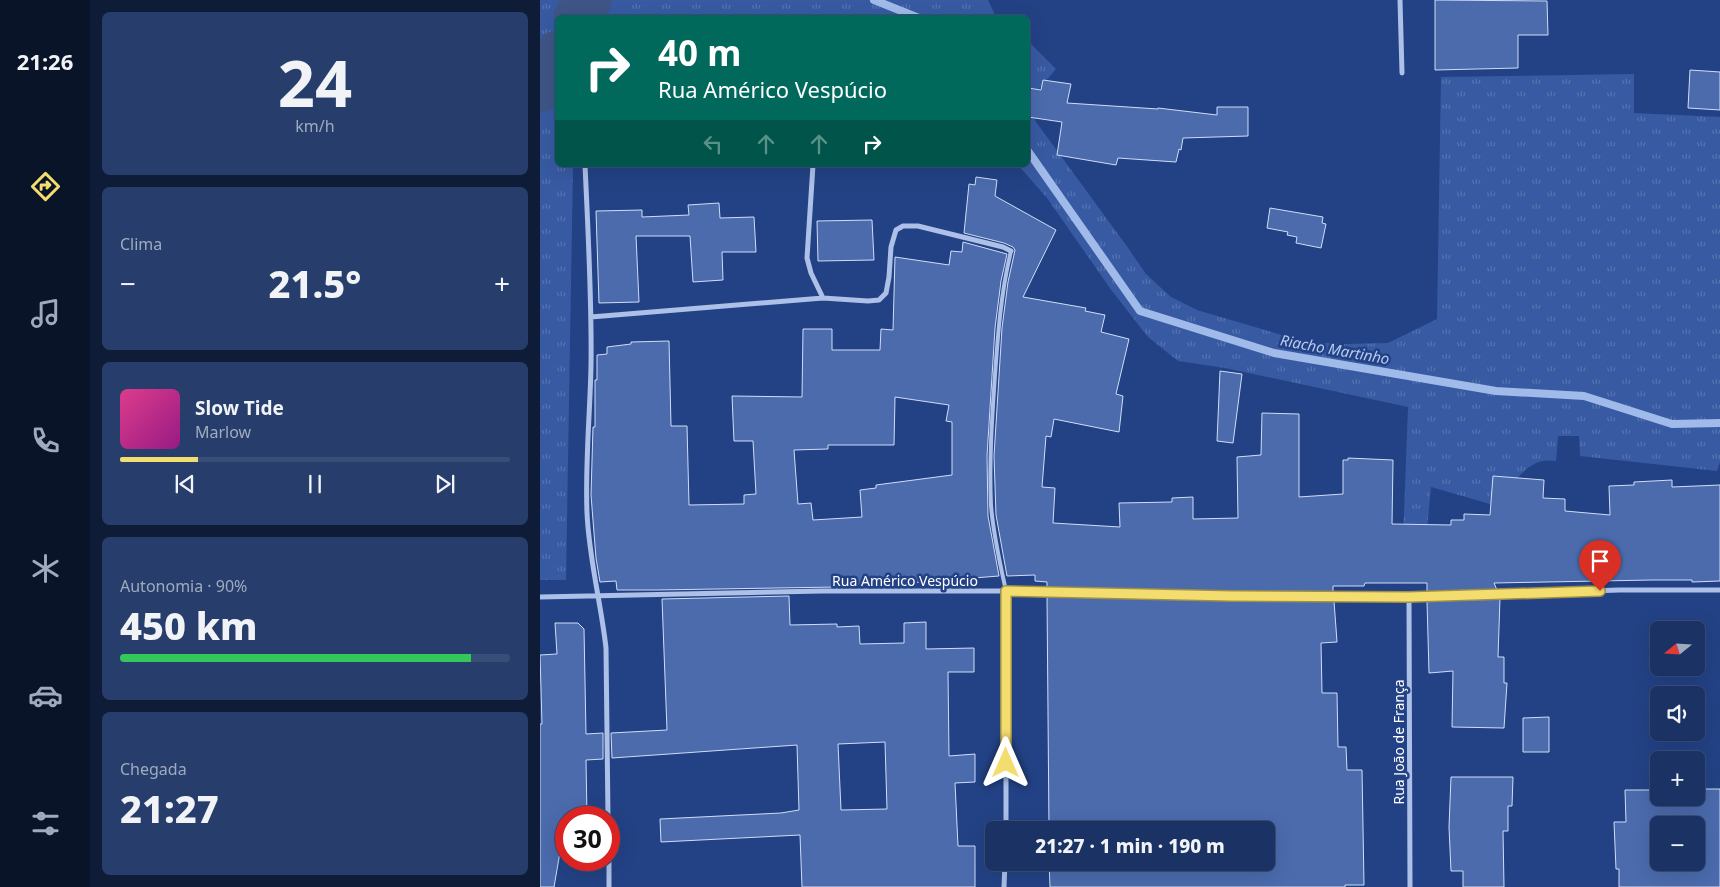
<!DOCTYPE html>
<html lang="pt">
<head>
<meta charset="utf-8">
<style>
  :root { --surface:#1a3264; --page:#273e6d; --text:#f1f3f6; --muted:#9faabf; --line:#384d78; --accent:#f4dd6f }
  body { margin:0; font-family:"Noto Sans",sans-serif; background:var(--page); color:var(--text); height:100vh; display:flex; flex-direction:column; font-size:19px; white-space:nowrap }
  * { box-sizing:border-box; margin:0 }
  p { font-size:16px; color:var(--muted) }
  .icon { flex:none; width:28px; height:28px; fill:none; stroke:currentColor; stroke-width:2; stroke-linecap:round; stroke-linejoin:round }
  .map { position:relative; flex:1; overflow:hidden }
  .details { display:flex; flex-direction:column; gap:12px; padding:12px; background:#0e1c37; width:450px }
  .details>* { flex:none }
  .guide { position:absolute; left:15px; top:15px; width:475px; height:152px; border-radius:8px; box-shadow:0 5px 20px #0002,0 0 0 1px var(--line); background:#00695c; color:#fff; overflow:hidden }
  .needle { width:32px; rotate:252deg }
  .buttons { position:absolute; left:1110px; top:621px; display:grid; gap:10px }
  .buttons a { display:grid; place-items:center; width:55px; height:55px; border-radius:8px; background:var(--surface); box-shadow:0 5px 20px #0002,0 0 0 1px var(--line); font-size:25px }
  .speed { position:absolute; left:15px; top:806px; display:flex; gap:10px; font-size:25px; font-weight:700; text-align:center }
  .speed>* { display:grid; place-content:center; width:65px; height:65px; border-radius:50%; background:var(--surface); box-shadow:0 5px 20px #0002,0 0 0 1px var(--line); line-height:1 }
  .speed .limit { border:8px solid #d22; background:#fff; color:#111 }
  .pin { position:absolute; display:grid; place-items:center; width:42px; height:42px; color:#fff; margin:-51px -21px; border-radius:50% 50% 50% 0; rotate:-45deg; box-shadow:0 0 5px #0007 }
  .pin .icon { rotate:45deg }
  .me { position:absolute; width:55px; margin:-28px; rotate:0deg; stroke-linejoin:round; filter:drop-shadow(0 0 4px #0008) }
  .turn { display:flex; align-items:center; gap:18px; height:105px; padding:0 20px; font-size:22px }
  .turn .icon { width:65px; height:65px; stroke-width:2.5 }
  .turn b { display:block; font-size:35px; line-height:42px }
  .lanes { display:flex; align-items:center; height:48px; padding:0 20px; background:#0003; justify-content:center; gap:25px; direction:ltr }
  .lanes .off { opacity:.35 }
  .big { font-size:38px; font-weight:800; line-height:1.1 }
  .details .widget { flex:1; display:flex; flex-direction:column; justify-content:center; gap:8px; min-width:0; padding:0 18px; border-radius:8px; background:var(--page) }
  .details .dial { align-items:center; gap:0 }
  .dial b { font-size:65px; line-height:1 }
  .song { display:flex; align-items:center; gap:15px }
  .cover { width:60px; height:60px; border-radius:8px; background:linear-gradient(135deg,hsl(330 70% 55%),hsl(310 70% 35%)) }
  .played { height:5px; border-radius:2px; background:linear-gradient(90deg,var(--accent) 20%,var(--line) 20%) }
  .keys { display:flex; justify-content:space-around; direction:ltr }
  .heat { display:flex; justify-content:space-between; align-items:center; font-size:28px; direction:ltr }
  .charge { height:8px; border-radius:4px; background:linear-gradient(90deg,#34c759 90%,var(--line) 0) }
  .trip { position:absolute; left:445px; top:821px; width:290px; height:50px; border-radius:8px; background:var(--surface); box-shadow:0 5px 20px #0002,0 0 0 1px var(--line); font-weight:800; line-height:50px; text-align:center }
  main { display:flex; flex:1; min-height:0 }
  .dock { display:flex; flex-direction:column; width:90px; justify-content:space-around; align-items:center; background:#0a1428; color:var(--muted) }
  .dock .icon { width:35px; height:35px }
  .dock .current { color:var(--accent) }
  .dock b { font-size:22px; color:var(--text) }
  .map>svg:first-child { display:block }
  .grass { fill:url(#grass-tufts) }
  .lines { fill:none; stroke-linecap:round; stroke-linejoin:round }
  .stream { stroke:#a0bae9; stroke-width:8 }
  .river { stroke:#3e5586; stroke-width:49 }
  .building { fill:#4b6bad; stroke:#d0ddf7; fill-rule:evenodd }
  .lane { stroke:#acc0e8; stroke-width:4 }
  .street { stroke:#acc0e8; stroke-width:5 }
  .route-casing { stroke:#9f9048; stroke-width:12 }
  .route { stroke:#f4dd6f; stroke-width:9 }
  .labels { text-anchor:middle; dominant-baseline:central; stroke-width:5; stroke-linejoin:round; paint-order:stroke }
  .street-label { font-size:14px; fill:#fff; stroke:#234285 }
  .water-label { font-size:15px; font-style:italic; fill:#b8cbf0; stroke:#234285 }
</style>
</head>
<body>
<main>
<nav class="dock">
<b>21:26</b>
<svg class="icon current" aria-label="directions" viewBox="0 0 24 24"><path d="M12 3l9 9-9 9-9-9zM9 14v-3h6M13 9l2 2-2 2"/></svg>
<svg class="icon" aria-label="music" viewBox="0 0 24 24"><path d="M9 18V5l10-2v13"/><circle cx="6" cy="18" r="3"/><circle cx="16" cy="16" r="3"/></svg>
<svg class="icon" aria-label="phone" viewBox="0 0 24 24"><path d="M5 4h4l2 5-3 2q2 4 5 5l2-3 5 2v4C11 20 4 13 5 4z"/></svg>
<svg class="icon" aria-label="climate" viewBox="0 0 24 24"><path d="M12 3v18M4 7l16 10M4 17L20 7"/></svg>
<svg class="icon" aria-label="car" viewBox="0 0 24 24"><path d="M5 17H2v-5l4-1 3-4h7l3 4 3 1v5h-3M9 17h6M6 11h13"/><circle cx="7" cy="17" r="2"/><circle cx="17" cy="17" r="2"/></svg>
<svg class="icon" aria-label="filters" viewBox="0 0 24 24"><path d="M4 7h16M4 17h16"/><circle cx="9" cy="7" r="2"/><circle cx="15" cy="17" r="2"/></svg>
</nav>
<section class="details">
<div class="widget dial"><b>24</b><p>km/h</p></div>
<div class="widget"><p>Clima</p>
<div class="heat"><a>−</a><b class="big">21.5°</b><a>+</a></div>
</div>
<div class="widget">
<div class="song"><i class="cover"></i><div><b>Slow Tide</b><p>Marlow</p></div></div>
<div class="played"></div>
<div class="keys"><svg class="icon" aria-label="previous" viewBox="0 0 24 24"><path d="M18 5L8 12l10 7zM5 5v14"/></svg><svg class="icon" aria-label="pause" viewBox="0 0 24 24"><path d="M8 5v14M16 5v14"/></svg><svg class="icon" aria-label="next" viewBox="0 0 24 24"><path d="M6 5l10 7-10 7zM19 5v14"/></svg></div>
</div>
<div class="widget"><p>Autonomia · 90%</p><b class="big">450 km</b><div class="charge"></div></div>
<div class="widget"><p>Chegada</p><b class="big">21:27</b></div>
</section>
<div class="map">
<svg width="1180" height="887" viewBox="0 0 1180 887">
  <defs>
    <pattern id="grass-tufts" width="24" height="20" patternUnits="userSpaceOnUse" patternTransform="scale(1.25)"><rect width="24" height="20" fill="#375aa2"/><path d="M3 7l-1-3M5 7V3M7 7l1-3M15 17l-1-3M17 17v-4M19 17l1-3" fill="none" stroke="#5573b0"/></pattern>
  </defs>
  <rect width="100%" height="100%" fill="#234285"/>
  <!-- grass -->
  <path class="grass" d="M0,0H448L456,17L18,18V165H33L26,580H0Z
    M488,41L516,69L488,102Z
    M1094,74V113L1180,117V462L1177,471L1040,456L1039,436H1018L1016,461C992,457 983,473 968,488C963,494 956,499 950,504L891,487L886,541H863L868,407L685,368L638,361L608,337L572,291L507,198L478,165H488V103L496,122L586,245L606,274L631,297L657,310L766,342L804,344L848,343L897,319L901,77Z"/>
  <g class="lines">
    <!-- stream -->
    <path class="stream" d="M334,0L379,18
      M488,151L600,311L734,353L956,391L1044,396L1132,424L1180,423"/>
    <!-- river -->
    <path class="river" d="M38,18L47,0
      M0,88L18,55"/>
  </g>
  <!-- building -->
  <path class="building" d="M895,0L1007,1L1008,35H978V68L895,70Z
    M1150,70L1180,72V110L1148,108Z
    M503,80L531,84L527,103L618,109V108L677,115V107H708V136L643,138L641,150L639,149L636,162L578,158L576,165L517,155L522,122L488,117V88L501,90Z
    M436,177L457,180L455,196L516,230L483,297L546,308L545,311L565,315L561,332L589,339L576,394L583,396L579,432L514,419L511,437L506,436L502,487L515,488L513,523L580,527L579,503L632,502V498L653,497V519L698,518L697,457L721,455L722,413L759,414V497L803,494V460H808V458L853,460L852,524L911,525V520H924V514L950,515L953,476L1004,480L1003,498L1025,499V511L1070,515L1069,486L1094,485V482L1132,480V487L1180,485V581L1152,582V580H1112L954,583L957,590L887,592V583H825L824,586H793V592H692L507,588V582L495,581V575L467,576L456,515L454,456L462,328L468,282L475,250L473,247L464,243L424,233L429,184L435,185Z
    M179,203L180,218L214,217L216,252H182L183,280L153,282L150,236H96L99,302L59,303L56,211L102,210V217L149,215L148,205Z
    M730,208L783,217L782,223L786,224L781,248L756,243L757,237L747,235L748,232L727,228Z
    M332,220L334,260L278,261L277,221Z
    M423,242L467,254L461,281L455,328L447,456L448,516L459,576L344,585V583L297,585V587L116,590H77L76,581L60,582L56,558L51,495L53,427H55V380H57V355L67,354V347L91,344V342L129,341L131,426H147L149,505L204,504V495L216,494L213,441H194L192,396L262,397L263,329H292V350H340L341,329L353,330L355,257L409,265L411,251L422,252ZM355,397L409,405L406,421L412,422V475L336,485V488L320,490L322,517L273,520L271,503L258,504L254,450L288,449V445H354Z
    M680,371L702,374L693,443L677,441Z
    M249,596L250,625L297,624V627L319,626L320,644L364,643V623L386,622V649L434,648V672H408L409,756L435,754V782L415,783L418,846H435V887H262L260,835L121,842L120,819L241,813L259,810L257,745L72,758L71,733L127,730L122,599ZM345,742L347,809L301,810L298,744Z
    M507,596L794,601L797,642L781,643L782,693H797L798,747H806L807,770H822L824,885H805V887H510L509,862H726V830H509Z
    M960,598L958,657H964V683H967L964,728L912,727L913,671L889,673L887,601Z
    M15,623H38L44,629L46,734L63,733V759L46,760L47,818H26V829H24L14,887H0V724H2L0,655L17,654Z
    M1009,717V752H983V718Z
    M911,777H973L972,806H968V831H963L964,887H923V871H911L909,827Z
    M1156,789H1180V887H1079V869H1076L1074,822H1086L1085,790H1119V798H1156ZM1119,825H1156V862H1119Z"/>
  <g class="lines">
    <!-- lane -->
    <path class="lane" d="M466,591C460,563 453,534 451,505C449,462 452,418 455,375C458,333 461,292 471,251"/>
    <!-- street -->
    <path class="street" d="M860,0L862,73
      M45,165C48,232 52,299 51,366C50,415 45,464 47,513C49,559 61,603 66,648L68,818
      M273,165L267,258L271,273L283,298
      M51,317L283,298L328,301L339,300L346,293L349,277L351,247L356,230L363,226H378L463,247L471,251
      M466,591V830
      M0,597L282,591H466L692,596L869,597L1079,590H1180
      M869,597L870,887
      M69,860V887
      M464,887L465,862"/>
  </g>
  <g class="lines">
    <defs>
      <path id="route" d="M466,763V591L692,596L869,597L1060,591"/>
    </defs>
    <!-- route casing -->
    <use href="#route" class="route-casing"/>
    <!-- route -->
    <use href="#route" class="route"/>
  </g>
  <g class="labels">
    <!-- street labels -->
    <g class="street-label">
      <text x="365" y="580">Rua Américo Vespúcio</text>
      <text transform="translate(858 742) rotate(-90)">Rua João de França</text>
    </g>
    <!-- water labels -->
    <g class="water-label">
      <text transform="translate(795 349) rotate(10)">Riacho Martinho</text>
    </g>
  </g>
</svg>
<div class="buttons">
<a><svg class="needle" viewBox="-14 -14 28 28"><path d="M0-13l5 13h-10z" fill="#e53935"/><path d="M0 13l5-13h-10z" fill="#9faabf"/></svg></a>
<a><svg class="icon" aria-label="sound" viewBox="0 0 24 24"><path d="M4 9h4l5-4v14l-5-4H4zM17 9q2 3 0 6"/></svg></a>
<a>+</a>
<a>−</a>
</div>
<div class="speed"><div class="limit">30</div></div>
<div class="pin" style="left:1060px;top:591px;background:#d93025"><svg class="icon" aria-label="arrive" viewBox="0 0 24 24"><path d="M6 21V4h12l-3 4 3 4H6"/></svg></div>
<svg class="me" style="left:466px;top:763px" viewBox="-20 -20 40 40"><path d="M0-17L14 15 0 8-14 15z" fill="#f4dd6f" stroke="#fff" stroke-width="4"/></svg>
<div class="trip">21:27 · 1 min · 190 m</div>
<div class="guide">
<div class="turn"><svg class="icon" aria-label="right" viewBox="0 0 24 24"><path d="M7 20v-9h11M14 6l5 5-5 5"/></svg><div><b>40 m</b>Rua Américo Vespúcio</div></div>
<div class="lanes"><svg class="icon off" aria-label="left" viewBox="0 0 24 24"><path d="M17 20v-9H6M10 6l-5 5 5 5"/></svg><svg class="icon off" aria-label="ahead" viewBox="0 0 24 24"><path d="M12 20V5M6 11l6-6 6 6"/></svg><svg class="icon off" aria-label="ahead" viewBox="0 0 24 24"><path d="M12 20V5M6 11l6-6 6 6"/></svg><svg class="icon" aria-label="right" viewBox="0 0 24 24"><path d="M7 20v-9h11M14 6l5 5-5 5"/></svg></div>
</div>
</div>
</main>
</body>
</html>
